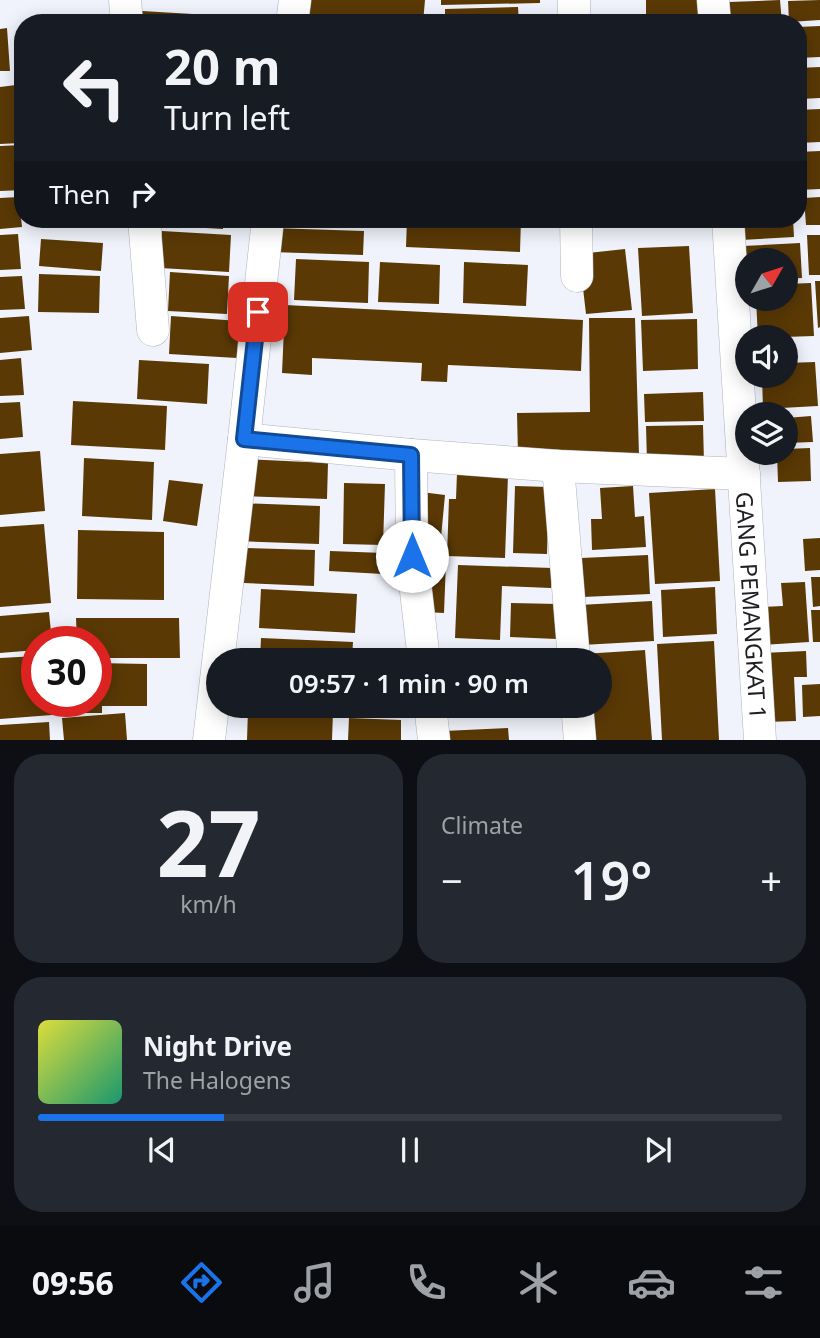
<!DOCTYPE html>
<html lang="en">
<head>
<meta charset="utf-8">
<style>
  :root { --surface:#171b24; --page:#242831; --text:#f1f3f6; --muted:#9ea1a6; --line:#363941; --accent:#1a73e8 }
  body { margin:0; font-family:"Noto Sans",sans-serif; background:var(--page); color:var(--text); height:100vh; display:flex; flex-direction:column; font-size:26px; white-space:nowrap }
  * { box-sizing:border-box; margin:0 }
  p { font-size:23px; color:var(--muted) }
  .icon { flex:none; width:38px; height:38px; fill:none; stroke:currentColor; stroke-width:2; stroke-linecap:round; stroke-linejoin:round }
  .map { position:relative; height:740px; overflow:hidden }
  .side { display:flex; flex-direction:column; gap:14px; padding:14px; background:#0d0f14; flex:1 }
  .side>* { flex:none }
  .hud { position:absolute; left:14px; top:14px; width:793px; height:214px; border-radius:28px; box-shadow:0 4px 18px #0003; background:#171b24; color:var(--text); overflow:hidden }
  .needle { width:46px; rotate:51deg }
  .controls { position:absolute; left:735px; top:248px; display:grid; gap:14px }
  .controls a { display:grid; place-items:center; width:63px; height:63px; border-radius:50%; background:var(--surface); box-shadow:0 4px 18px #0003; font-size:35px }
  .speed { position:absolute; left:21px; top:626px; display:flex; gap:14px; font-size:35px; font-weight:700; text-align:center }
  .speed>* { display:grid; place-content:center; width:91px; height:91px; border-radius:50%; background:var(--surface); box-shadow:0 4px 18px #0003; line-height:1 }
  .speed .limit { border:10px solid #d22; background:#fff; color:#111 }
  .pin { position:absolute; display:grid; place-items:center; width:60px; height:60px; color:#fff; margin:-30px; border-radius:14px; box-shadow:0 4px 10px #0006 }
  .me { position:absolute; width:77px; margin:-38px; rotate:0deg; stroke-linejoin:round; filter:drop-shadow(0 0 5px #0008) }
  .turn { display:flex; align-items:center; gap:24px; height:147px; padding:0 35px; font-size:32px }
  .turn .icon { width:91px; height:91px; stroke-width:2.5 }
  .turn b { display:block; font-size:49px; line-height:60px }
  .then { display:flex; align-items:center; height:66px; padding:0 35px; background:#0003; gap:14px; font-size:26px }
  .big { font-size:52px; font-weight:600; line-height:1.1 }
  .side .card { flex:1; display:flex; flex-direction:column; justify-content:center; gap:10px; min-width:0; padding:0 24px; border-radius:28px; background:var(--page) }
  .side .dial { align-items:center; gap:0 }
  .dial b { font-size:91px; line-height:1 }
  .song { display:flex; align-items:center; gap:21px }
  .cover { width:84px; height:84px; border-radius:10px; background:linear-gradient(135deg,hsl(60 70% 55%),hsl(160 70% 35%)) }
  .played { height:7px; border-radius:4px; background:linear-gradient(90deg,var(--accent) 25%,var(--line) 25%) }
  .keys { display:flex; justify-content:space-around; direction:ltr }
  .heat { display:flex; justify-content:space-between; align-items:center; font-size:38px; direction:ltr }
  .side .tiles { flex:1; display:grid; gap:14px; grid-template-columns:1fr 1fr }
  .card:last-child { grid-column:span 2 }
  .trip { position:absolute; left:206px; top:648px; width:406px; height:70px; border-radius:35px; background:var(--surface); box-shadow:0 4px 18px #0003; font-weight:600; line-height:70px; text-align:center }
  .tab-bar { display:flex; height:112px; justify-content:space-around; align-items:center; background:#090b0e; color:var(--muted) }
  .tab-bar .icon { width:49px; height:49px }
  .tab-bar .active { color:var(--accent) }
  .tab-bar b { font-size:32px; color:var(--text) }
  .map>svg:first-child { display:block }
  .building { fill:#5a3905 }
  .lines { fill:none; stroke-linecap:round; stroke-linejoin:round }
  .minor-casing { stroke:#b1b3bc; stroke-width:33 }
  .minor { stroke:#fff; stroke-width:32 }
  .route-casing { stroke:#114b97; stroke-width:18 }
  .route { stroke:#1a73e8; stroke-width:12 }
  .labels { text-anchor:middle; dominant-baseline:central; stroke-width:7; stroke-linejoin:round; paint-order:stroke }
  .street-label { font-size:23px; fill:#1f1f23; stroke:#f1f3fc }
</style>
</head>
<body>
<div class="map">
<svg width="820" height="740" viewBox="0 0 820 740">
  <rect width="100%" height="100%" fill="#f1f3fc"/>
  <!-- building -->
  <path class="building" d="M299,0H425L423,23H297Z
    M441,0H540V3L441,5Z
    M646,0H700V23H646Z
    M780,0L782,23H730L729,2Z
    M820,0V20L789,22L788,1Z
    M518,7L519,23H445V9Z
    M142,11L260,18V23H142Z
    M631,19V23H583V20Z
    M820,26V57L798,58V27Z
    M7,28L10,71H0V29Z
    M820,67V98L800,99L798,68Z
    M16,85L20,143L0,144V87Z
    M820,109V142L798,143V110Z
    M23,145V190L0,191V146Z
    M820,151V189L798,190V152Z
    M19,197L22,227L0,229V198Z
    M820,197V225H806L804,198Z
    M154,219H223V229L154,225Z
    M283,219H354V226L282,223Z
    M407,219H521L520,252L406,247Z
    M739,219H793L794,237L741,240Z
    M272,228L364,231L363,255L271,252Z
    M162,231L231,235L229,272L160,268Z
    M18,234L21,269L0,270V235Z
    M807,235H820V275H809Z
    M41,239L103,243L101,271L39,266Z
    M800,243L802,278L786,279V261H747V282L743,246Z
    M689,246L693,313L642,316L638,248Z
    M625,249L632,310L586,314L579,254Z
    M296,259L369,262L368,303L294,300Z
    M380,262L440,265L439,304L378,302Z
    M464,262L528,265L526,306L463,303Z
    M170,272L229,276L227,314L168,311Z
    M39,274L100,276L99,313L38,312Z
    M22,276L25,309L0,310V277Z
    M815,281H820V327L818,328Z
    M811,283L814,336L758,338L756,299H786V284Z
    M285,305L583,320L581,371L448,365L447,382L421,381L422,363L312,358V375L282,373Z
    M29,316L32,350L0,353V318Z
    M171,316L239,321L237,358L169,354Z
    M589,318H635L639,455H518L517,413L590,412Z
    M697,319L698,369L643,371L641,320Z
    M21,358L24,395L0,396V360Z
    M139,360L209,364L207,404L137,399Z
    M815,362L818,406L763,409L762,376H786V363Z
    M703,392L704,421L645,422L644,394Z
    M73,401L167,406L165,450L71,445Z
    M20,402L23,437L0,439V403Z
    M811,416L813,442L786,443V418Z
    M703,425L704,462L647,463L646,426Z
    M810,448L811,481L778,482L777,453H786V449Z
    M40,451L45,511L0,515V454Z
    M84,458L154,462L152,520L82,516Z
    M243,459L328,463L327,499L242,496Z
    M457,473L508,475L505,558L447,556L449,499H456Z
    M169,480L203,484L197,526L163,521Z
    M344,483L385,484L383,545L343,544Z
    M515,486L549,487L547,554L513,553Z
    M633,486L635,517L644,516L646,547L592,550L591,519H602L600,488Z
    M715,489L720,581L655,584L649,493Z
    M421,492L445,495L440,548L416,545Z
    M237,503L320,506L319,544L236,541Z
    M44,524L51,603L0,607V527Z
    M78,530L164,532V600L77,599Z
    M820,538V570L805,571L803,539Z
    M245,548L315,550L314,586L244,583Z
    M330,551L384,553L383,574L329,571Z
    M648,555L650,594L583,597L581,558Z
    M425,561L446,562L444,613L423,612Z
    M458,565L552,568L551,588L502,586L500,640L455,638Z
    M811,577H820V606L813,607Z
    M805,582L809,642L761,645L759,607L783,606L781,583Z
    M715,587L717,634L663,637L661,590Z
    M261,589L357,594L355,633L259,628Z
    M652,601L654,641L582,645L579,605Z
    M511,603L558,604L557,639L510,637Z
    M811,610H820V642H813Z
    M49,612L52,642H37V650L0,653V616Z
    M76,618H179L180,658H96V642H77Z
    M261,638L353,642L352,660H260Z
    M714,641L719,740H662L657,644Z
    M645,650L652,740H590L587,705H600V660H583V654Z
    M806,651L807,677H794L796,721L766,722L762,653Z
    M435,654L474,657V660H435Z
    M37,656V702H51L52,715L0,719V658Z
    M96,663L147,664V706H102V713H66V702H96Z
    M820,684V716L803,717L802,685Z
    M474,705H555V714L474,711Z
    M248,709L333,712L332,740H247Z
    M125,713L127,740H64L62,718Z
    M349,718L401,720V740H348Z
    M49,722L50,740H0V725Z
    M508,728L509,740H444V731Z"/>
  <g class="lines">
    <defs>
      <g id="minor">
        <path d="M125,0L127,23"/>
        <path d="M574,0V23"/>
        <path d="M713,0L715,23"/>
        <path d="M292,23L295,0"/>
        <path d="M144,219L153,330"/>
        <path d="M576,219L577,276"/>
        <path id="s1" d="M728,219L760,740"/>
        <path d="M244,439L411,455L558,466L744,474"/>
        <path d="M411,455L412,557L424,660"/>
        <path d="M558,466L574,660"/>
        <path d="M430,705L434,740"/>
        <path d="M577,705L580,740"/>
        <path d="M209,740L244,439L268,219"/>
      </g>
    </defs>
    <!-- minor casing -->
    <use href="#minor" class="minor-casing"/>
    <!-- minor -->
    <use href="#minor" class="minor"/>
  </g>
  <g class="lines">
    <defs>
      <path id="route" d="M258,312L244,439L411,455L412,556"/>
    </defs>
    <!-- route casing -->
    <use href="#route" class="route-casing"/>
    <!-- route -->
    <use href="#route" class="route"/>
  </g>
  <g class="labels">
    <!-- street labels -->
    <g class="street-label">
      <text stroke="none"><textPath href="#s1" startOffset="387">GANG PEMANGKAT 1</textPath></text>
    </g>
  </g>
</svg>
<div class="controls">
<a><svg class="needle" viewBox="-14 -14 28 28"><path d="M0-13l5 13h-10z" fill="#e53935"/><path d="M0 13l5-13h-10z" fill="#9ea1a6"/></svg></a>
<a><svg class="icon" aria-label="sound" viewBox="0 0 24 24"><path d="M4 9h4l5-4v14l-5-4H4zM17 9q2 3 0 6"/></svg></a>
<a><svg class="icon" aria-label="layers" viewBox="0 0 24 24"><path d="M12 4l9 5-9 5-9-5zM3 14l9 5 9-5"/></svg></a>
</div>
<div class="speed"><div class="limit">30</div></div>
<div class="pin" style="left:258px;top:312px;background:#d93025"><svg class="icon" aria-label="arrive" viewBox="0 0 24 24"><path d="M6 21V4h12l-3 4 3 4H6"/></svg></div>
<svg class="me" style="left:412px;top:556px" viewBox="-20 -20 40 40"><circle r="19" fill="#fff"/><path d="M0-13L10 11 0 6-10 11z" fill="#1a73e8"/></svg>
<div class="trip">09:57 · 1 min · 90 m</div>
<div class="hud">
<div class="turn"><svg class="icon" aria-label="left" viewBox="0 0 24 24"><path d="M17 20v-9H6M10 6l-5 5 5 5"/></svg><div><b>20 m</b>Turn left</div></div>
<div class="then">Then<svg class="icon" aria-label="right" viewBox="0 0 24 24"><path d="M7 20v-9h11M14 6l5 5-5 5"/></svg></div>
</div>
</div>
<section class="side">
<div class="tiles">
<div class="card dial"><b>27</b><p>km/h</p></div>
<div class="card"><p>Climate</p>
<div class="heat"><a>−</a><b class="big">19°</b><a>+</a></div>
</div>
<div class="card">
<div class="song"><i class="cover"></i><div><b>Night Drive</b><p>The Halogens</p></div></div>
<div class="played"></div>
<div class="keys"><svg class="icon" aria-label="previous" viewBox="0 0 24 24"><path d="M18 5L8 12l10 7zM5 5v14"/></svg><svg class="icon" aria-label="pause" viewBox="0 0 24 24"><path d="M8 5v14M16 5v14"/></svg><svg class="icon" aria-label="next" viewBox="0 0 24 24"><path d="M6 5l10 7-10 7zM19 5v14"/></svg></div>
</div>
</div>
</section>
<nav class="tab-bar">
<b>09:56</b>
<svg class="icon active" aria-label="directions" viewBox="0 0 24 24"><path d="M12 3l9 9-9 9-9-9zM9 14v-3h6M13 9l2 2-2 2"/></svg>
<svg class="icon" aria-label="music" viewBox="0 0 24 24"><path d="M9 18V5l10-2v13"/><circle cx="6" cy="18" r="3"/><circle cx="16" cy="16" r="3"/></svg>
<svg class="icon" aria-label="phone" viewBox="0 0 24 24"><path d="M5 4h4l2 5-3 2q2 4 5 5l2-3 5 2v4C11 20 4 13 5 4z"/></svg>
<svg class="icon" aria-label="climate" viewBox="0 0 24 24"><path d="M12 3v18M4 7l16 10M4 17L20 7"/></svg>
<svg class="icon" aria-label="car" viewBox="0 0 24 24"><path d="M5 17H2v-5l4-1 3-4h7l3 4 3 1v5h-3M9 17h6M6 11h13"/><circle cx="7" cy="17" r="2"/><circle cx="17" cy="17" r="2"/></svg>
<svg class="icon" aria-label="filters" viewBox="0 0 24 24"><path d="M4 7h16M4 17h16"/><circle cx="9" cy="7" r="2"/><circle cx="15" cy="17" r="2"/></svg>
</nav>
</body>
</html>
